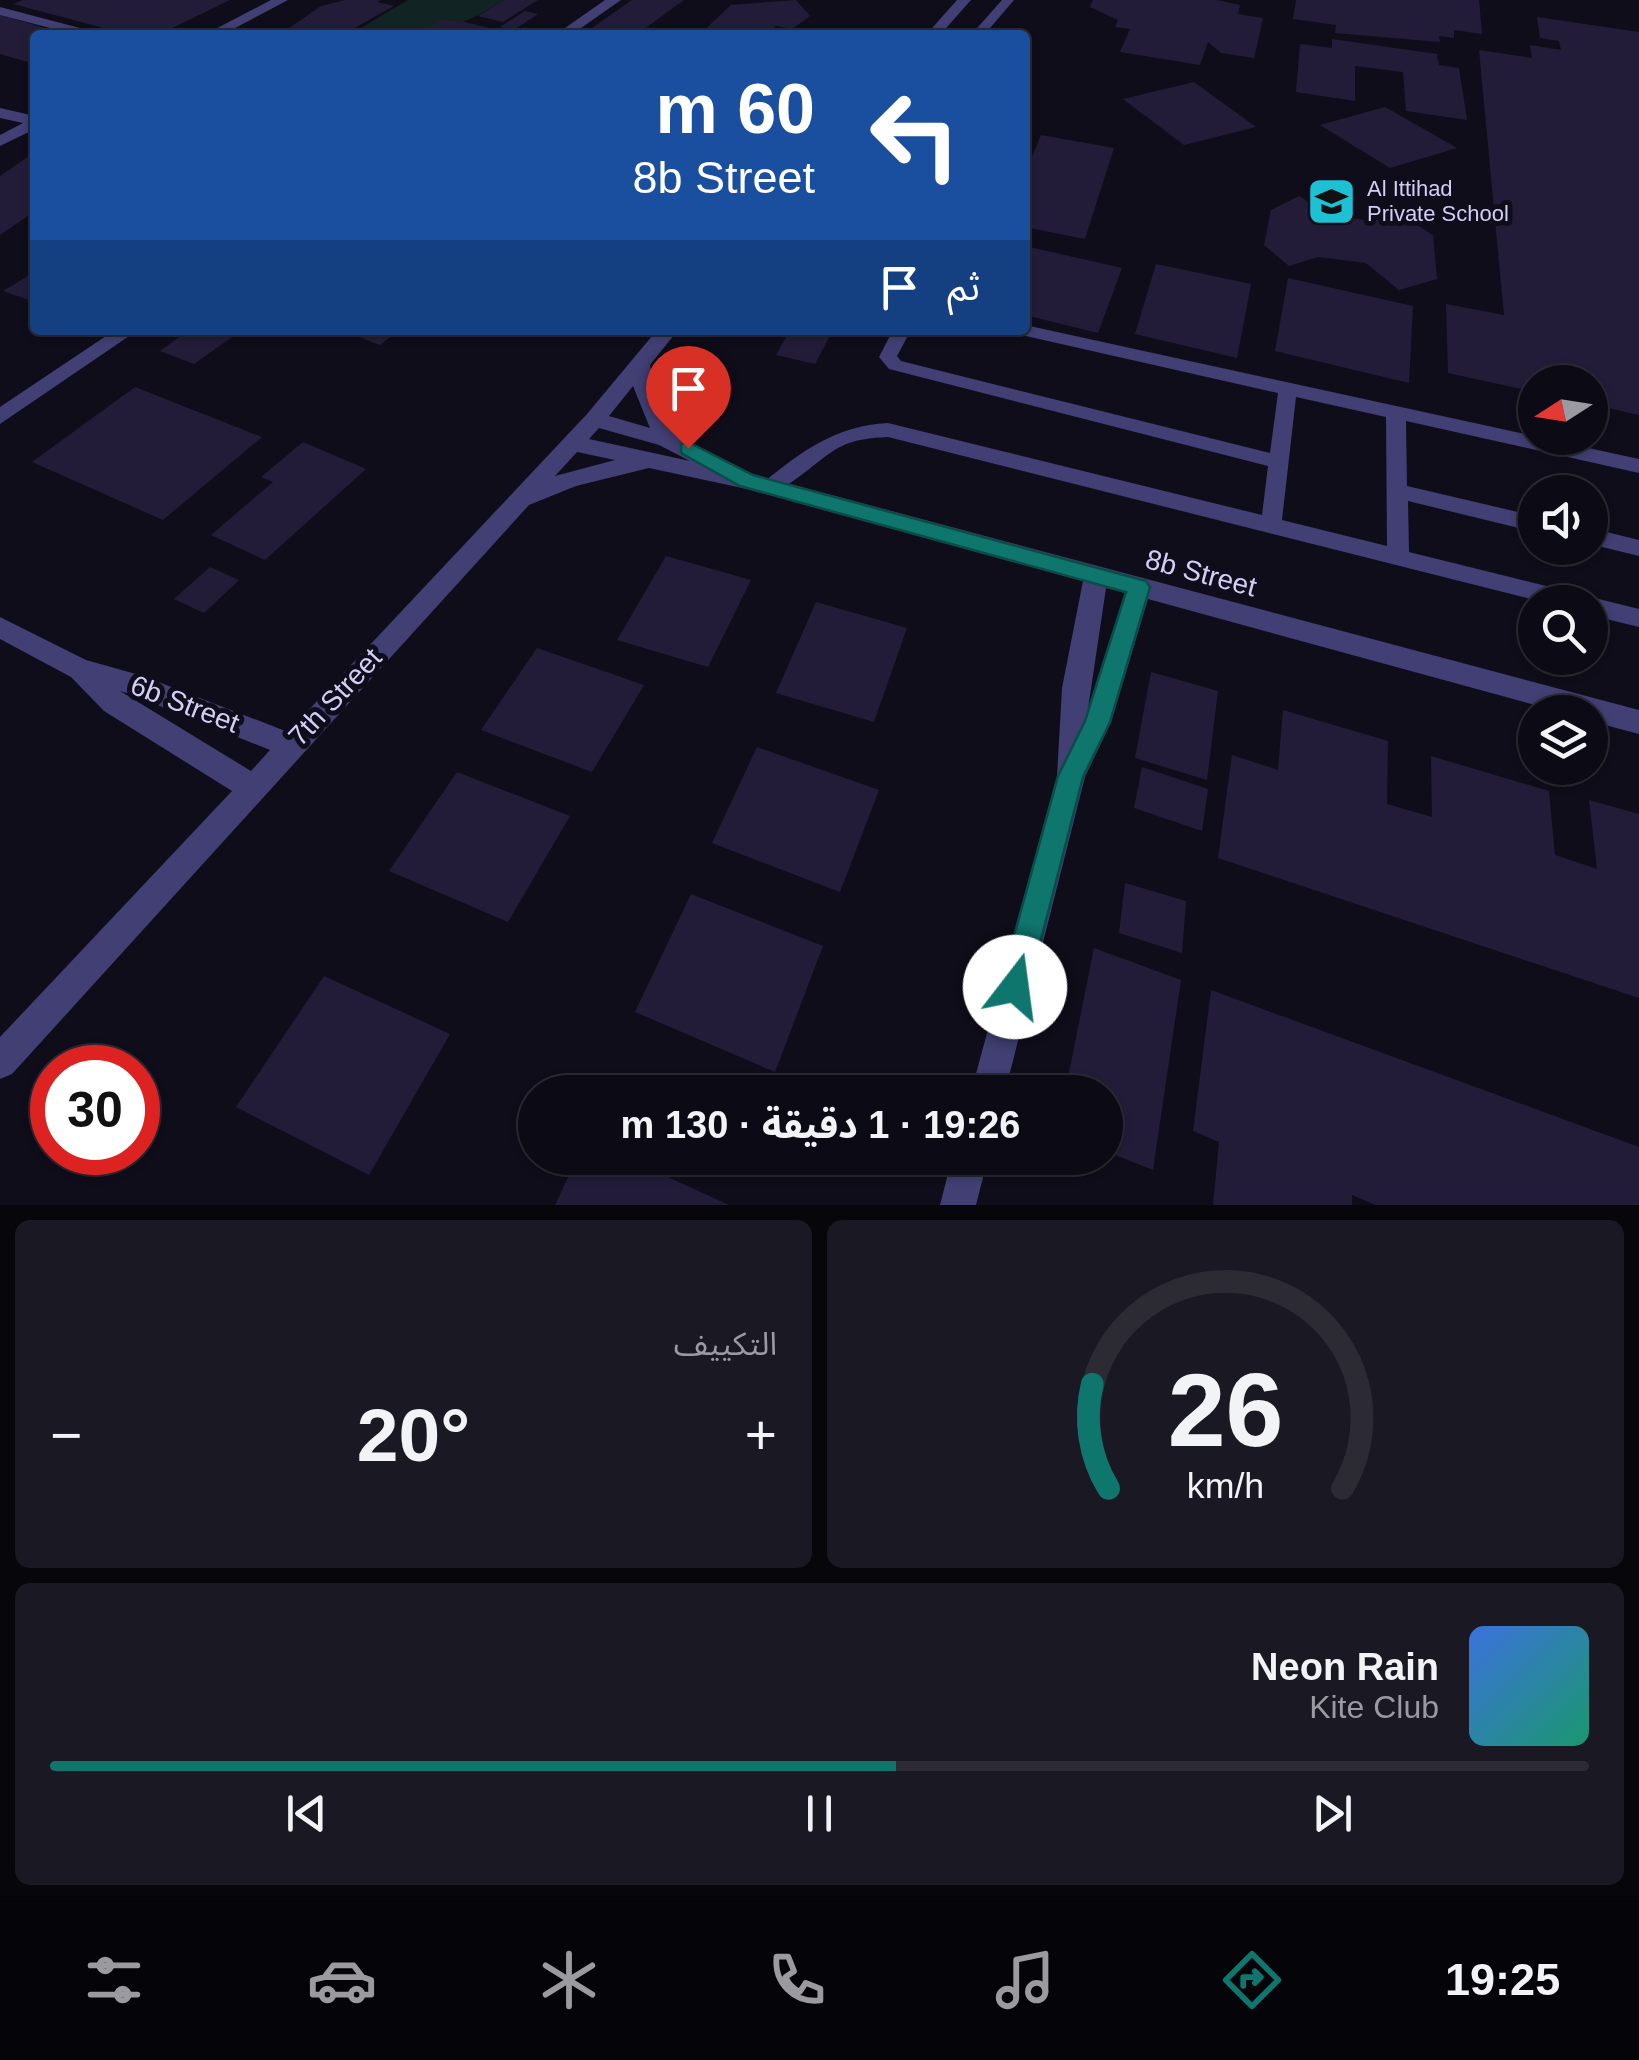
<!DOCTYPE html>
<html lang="ar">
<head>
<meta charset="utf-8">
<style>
  :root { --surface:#0c0a14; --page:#1a1822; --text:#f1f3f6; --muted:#9a9aa0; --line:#2c2b34; --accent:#0f766e }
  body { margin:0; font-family:Arial,"Noto Sans Arabic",sans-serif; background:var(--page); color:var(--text); direction:rtl; height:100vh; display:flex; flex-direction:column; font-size:38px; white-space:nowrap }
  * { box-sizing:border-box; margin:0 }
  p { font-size:32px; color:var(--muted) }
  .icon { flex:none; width:55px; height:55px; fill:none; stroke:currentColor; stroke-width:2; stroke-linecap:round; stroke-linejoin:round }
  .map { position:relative; height:1205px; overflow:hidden; direction:ltr }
  .details { display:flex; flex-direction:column; gap:15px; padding:15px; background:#07060b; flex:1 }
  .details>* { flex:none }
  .hud { position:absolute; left:30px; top:30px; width:1000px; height:305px; border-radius:10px; box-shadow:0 2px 8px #0004,0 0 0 2px var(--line); direction:rtl; background:#1a4fa0; color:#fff; overflow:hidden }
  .needle { width:65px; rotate:258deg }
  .tools { position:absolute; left:1518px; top:365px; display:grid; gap:20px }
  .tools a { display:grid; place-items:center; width:90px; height:90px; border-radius:50%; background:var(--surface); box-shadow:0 2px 8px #0004,0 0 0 2px var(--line); font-size:50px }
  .speed { position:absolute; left:30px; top:1045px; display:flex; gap:20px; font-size:50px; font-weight:700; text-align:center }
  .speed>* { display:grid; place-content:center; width:130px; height:130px; border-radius:50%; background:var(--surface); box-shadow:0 2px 8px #0004,0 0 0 2px var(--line); line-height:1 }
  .speed .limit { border:15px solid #d22; background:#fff; color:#111 }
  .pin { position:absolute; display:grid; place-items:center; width:85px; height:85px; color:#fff; margin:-102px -42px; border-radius:50% 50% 50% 0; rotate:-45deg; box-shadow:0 0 10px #0007 }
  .pin .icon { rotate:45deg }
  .me { position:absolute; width:110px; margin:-55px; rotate:15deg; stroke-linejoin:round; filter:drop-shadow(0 0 8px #0008) }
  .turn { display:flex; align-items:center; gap:35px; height:210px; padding:0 50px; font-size:45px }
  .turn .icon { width:130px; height:130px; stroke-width:2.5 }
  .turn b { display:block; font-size:70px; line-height:85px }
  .then { display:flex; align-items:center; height:95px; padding:0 50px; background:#0003; gap:20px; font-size:38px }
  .big { font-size:75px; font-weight:700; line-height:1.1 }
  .details .widget { flex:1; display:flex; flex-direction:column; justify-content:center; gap:15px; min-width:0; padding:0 35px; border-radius:15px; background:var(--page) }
  .details .dial { align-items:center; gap:0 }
  .dial svg { height:260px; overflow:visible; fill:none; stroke:var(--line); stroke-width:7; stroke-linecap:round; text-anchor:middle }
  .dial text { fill:var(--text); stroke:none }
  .song { display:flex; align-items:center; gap:30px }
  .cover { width:120px; height:120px; border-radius:15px; background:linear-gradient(135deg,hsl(220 70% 55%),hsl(160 70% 35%)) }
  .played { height:10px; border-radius:5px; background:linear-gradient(90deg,var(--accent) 55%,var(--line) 55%) }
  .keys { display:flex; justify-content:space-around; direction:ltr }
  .heat { display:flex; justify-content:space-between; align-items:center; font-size:55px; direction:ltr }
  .details .tiles { flex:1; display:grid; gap:15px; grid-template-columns:1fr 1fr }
  .widget:last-child { grid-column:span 2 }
  .trip { position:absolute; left:518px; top:1075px; width:605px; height:100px; border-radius:50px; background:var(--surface); box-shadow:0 2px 8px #0004,0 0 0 2px var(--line); font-weight:700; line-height:100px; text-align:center; direction:rtl }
  .dock { display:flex; height:160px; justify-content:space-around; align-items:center; background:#050408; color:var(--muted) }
  .dock .icon { width:70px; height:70px }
  .dock .current { color:var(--accent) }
  .dock b { font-size:45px; color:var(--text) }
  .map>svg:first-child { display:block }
  .green { fill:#112423 }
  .building { fill:#221c39 }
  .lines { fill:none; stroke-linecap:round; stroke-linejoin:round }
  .lane { fill:#413f73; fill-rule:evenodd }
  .street { fill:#413f73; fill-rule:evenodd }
  .route { fill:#0f766e; stroke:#0a4d48; stroke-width:2.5 }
  .labels { text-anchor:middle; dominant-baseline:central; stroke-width:10; stroke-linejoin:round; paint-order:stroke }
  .far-poi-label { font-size:22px; fill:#d3cef8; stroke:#100d1b; text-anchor:start }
  .street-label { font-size:28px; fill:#d3cef8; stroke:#100d1b }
</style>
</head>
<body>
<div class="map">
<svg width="1639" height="1205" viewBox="0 0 1639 1205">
  <rect width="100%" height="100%" fill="#100d1b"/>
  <!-- green -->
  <path class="green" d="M408,0H504C439,40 423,35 349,35Z"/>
  <!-- building -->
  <path class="building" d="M23,0H230L158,35H130L13,4Z
    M381,0L377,2L394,6L342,35H279L321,6L345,0Z
    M504,0H538L503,22L478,16Z
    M632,0H684L636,35L592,28Z
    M796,0L810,16L792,29L776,26L766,35H699L731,5Z
    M1093,0H1217L1240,5L1238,14L1263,18L1254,58L1221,53L1208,42L1200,65L1120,52L1130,29L1115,27L1118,20L1090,7Z
    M1296,0H1479L1482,34L1454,30V38L1439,36L1440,42L1335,33L1336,25L1293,19Z
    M525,11L538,14L514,30L500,27Z
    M0,15L66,34V35H35V64L0,54Z
    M1537,17L1639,32V415L1590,404V382H1535V392L1448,373L1446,304L1504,315L1479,50L1532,58L1530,45L1561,50L1559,41L1540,38Z
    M442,20L465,22L489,28L477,35H417Z
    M1332,39L1437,54L1439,65L1459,68L1467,120L1406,111L1403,72L1355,66V101L1296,92L1300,44L1332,48Z
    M1194,82L1256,127L1184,145L1123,99Z
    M1385,107L1457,148L1390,168L1320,125Z
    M1041,135L1114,148L1085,239L1025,227V174Z
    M35,152V211L0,235V176Z
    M1299,196L1328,214L1370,221L1401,215L1433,235L1437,279L1399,290L1366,263L1318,257L1289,266L1264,245L1271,210Z
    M1025,246L1122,268L1098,333L1025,315Z
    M1156,264L1251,284L1237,358L1135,334Z
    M35,265V302L3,291L33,273L27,270Z
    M1288,278L1413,306L1409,383L1275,351Z
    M189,330H242L194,364L160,351Z
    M341,330H399L380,345Z
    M790,330H833L815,364L776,355Z
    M135,387L262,437L163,520L32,462Z
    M303,442L366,469L265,560L211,535L273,482L261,477Z
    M666,556L751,580L708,667L617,640Z
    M210,567L239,580L204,613L174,599Z
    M816,602L907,628L874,722L776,693Z
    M537,648L644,685L592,772L481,730Z
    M1151,672L1218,691L1207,780L1135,758Z
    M1283,710L1388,741L1387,804L1432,817L1431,756L1549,791L1555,855L1597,869L1589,800L1639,814V998L1218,858L1232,755L1278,770Z
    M757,747L879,790L840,892L712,843Z
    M1142,767L1208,789L1202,831L1134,808Z
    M457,772L570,816L508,922L389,871Z
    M1125,883L1186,901L1182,953L1119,933Z
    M691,894L823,946L775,1072L635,1012Z
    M1094,948L1181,980L1153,1170L1105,1151V1092H1065Z
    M324,976L450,1034L369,1175L236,1107Z
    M1211,990L1639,1147V1205H1376L1352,1195V1205H1213L1219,1142L1193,1131Z
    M577,1158H626L729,1205H555Z"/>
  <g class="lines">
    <!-- lane -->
    <path class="lane" d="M1002,0H1014L984,35H971Z
      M0,7L95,32L97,35H77L0,15Z
      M1025,325L1639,459V473L1406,421L1407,486L1535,516V532L1408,501L1409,552L1639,609V627L1590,615V602H1543L888,437C871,438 855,439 840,447C819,457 783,497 764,492L761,487L764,482C803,450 836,426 888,423L1262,515L1268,466L889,369L879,357L893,330H911L897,356L901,361L1270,453L1278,393L1017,334L1014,330H1025ZM1296,397L1386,417L1387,546L1282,520Z
      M1590,528L1639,540V556L1590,544Z"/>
    <!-- street -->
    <path class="street" d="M271,0H288L222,35H204Z
      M605,0H621L571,35H555Z
      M957,0H971L940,35H926Z
      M0,108L35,116V129L0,146V135L23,123L0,118Z
      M115,330H138L0,424V407Z
      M657,330H678L650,365L655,393L676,435L745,472L1639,710V734L1590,721V712H1561L1148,599L1111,722L1085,777L1005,1092H971L1057,776L1062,688L1083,581L747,489L649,468L576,486L529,505L12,1074L0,1079V1037L232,791L104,711L71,677L0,639V617L86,660L143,676L288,732L587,414ZM633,386L650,428L609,416ZM599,428L659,445L690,461L589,439ZM577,452L615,460L555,476ZM1106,588L1125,593L1088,709ZM120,691L130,694L270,750L251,771Z
      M952,1158H988L976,1205H940Z"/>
  </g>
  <!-- route -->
  <path class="route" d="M688,442L753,475L1146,581L1150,587L1110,722L1083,777L1026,998L1015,1002L1005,998L1000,987L1058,776L1085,721L1126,592L740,486L681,453V444Z"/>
  <!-- icons -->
  <defs>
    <symbol id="school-square" viewBox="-11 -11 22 22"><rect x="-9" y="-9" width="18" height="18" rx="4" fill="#1ec1d4" stroke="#100d1b"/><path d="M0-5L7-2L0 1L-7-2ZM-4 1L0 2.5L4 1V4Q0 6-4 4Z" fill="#111"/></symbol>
  </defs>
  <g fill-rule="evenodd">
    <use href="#school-square" x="1304" y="174" width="55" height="55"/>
  </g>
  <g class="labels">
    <!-- far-poi labels -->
    <g class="far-poi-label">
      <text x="1367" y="188">Al Ittihad<tspan x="1367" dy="25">Private School</tspan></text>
    </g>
    <!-- street labels -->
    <g class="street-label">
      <text transform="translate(1201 573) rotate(15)">8b Street</text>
      <text transform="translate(335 697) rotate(-47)">7th Street</text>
      <text transform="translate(185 704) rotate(21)">6b Street</text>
    </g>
  </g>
</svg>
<div class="tools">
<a><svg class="needle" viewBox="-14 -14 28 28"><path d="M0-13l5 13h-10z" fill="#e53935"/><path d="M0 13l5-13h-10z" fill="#9a9aa0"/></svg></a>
<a><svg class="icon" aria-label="sound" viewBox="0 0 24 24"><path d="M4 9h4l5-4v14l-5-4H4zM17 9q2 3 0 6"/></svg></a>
<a><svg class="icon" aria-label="search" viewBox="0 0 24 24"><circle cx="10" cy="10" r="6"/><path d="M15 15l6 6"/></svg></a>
<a><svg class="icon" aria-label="layers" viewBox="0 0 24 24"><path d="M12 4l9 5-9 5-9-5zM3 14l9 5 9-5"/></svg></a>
</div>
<div class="speed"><div class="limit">30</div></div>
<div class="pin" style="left:688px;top:448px;background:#d93025"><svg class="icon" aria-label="arrive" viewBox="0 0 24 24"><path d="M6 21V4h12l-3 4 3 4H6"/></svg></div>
<svg class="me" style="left:1015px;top:987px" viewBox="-20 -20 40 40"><circle r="19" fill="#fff"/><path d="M0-13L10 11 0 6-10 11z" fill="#0f766e"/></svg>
<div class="trip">19:26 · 1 دقيقة · 130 m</div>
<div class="hud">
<div class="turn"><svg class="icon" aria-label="left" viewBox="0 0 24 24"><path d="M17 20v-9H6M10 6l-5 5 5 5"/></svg><div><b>60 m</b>8b Street</div></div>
<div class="then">ثم<svg class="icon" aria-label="arrive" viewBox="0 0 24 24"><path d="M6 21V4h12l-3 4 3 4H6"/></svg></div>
</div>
</div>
<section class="details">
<div class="tiles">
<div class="widget dial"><svg viewBox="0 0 100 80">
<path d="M14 69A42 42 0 1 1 86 69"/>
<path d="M14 69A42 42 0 0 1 9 37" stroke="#0f766e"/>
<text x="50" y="56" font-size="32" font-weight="700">26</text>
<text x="50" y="72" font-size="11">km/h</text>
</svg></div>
<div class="widget"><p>التكييف</p>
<div class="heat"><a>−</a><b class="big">20°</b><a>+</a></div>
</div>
<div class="widget">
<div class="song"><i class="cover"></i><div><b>Neon Rain</b><p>Kite Club</p></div></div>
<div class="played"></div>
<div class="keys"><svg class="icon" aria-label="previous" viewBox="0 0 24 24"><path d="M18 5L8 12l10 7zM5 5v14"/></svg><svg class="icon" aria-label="pause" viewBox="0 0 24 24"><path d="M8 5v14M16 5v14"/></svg><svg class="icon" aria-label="next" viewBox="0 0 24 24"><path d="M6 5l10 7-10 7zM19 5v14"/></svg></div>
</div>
</div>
</section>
<nav class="dock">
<b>19:25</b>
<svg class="icon current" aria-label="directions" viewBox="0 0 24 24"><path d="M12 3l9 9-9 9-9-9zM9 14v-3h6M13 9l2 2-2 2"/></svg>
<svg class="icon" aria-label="music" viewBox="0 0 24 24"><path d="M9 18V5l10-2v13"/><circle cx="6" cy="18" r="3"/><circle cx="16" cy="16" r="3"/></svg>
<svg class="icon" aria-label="phone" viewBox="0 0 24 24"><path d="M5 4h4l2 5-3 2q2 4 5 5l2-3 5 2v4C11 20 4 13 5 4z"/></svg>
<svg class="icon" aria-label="climate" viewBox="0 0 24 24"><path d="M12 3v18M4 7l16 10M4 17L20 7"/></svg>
<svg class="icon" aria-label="car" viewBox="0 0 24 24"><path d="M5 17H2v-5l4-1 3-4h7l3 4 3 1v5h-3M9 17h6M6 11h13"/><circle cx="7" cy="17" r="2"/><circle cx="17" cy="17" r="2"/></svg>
<svg class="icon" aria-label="filters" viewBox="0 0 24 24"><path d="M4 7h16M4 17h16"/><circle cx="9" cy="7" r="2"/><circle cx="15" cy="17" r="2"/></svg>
</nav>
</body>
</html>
